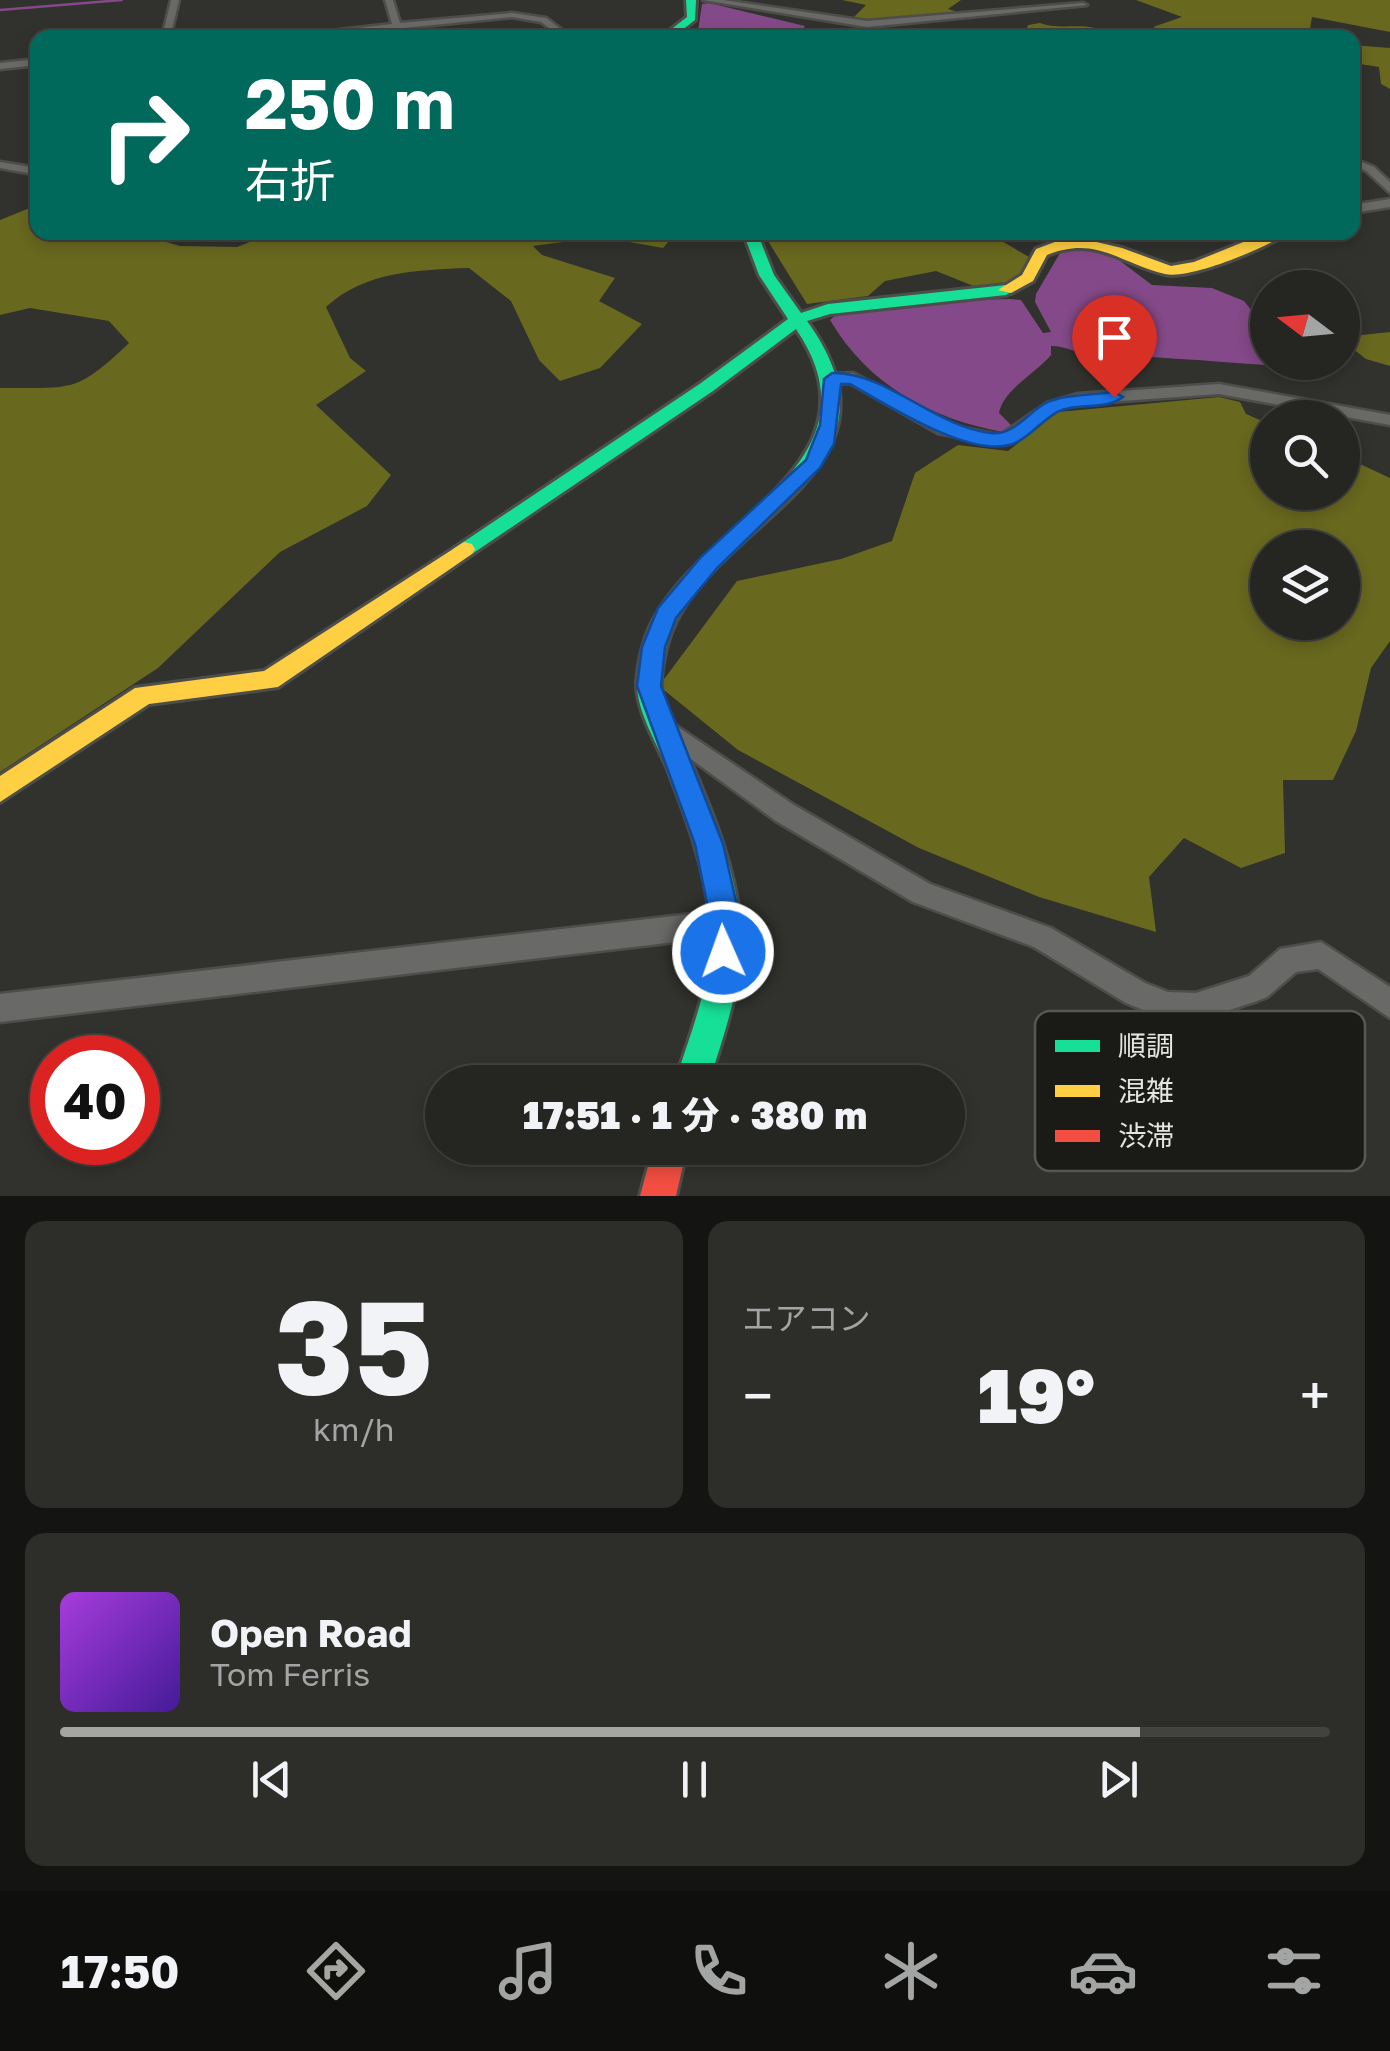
<!DOCTYPE html>
<html lang="ja">
<head>
<meta charset="utf-8">
<style>
  :root { --surface:#252522; --page:#2d2d2a; --text:#f1f3f6; --muted:#a3a5a5; --line:#424240; --accent:#a5a5a1 }
  body { margin:0; font-family:"Golos Text","Noto Sans JP",sans-serif; background:var(--page); color:var(--text); height:100vh; display:flex; flex-direction:column; font-size:38px; white-space:nowrap }
  * { box-sizing:border-box; margin:0 }
  p { font-size:32px; color:var(--muted) }
  .icon { flex:none; width:55px; height:55px; fill:none; stroke:currentColor; stroke-width:2; stroke-linecap:round; stroke-linejoin:round }
  .map { position:relative; height:1196px; overflow:hidden }
  .panel { display:flex; flex-direction:column; gap:25px; padding:25px; background:#141413; flex:1 }
  .panel>* { flex:none }
  .guide { position:absolute; left:30px; top:30px; width:1330px; height:210px; border-radius:20px; box-shadow:0 5px 15px #0003,0 0 0 2px var(--line); background:#00695c; color:#fff; overflow:hidden }
  .needle { width:65px; rotate:286deg }
  .tools { position:absolute; left:1250px; top:270px; display:grid; gap:20px }
  .tools a { display:grid; place-items:center; width:110px; height:110px; border-radius:50%; background:var(--surface); box-shadow:0 5px 15px #0003,0 0 0 2px var(--line); font-size:50px }
  .speed { position:absolute; left:30px; top:1035px; display:flex; gap:20px; font-size:50px; font-weight:700; text-align:center }
  .speed>* { display:grid; place-content:center; width:130px; height:130px; border-radius:50%; background:var(--surface); box-shadow:0 5px 15px #0003,0 0 0 2px var(--line); line-height:1 }
  .speed .limit { border:15px solid #d22; background:#fff; color:#111 }
  .pin { position:absolute; display:grid; place-items:center; width:85px; height:85px; color:#fff; margin:-102px -42px; border-radius:50% 50% 50% 0; rotate:-45deg; box-shadow:0 0 10px #0007 }
  .pin .icon { rotate:45deg }
  .me { position:absolute; width:110px; margin:-55px; rotate:358deg; stroke-linejoin:round; filter:drop-shadow(0 0 8px #0008) }
  .turn { display:flex; align-items:center; gap:35px; height:210px; padding:0 50px; font-size:45px }
  .turn .icon { width:130px; height:130px; stroke-width:2.5 }
  .turn b { display:block; font-size:70px; line-height:85px }
  .big { font-size:75px; font-weight:800; line-height:1.1 }
  .panel .widget { flex:1; display:flex; flex-direction:column; justify-content:center; gap:15px; min-width:0; padding:0 35px; border-radius:20px; background:var(--page) }
  .panel .dial { align-items:center; gap:0 }
  .dial b { font-size:130px; line-height:1 }
  .song { display:flex; align-items:center; gap:30px }
  .cover { width:120px; height:120px; border-radius:15px; background:linear-gradient(135deg,hsl(280 70% 55%),hsl(260 70% 35%)) }
  .played { height:10px; border-radius:5px; background:linear-gradient(90deg,var(--accent) 85%,var(--line) 85%) }
  .keys { display:flex; justify-content:space-around; direction:ltr }
  .heat { display:flex; justify-content:space-between; align-items:center; font-size:55px; direction:ltr }
  .panel .tiles { flex:1; display:grid; gap:25px; grid-template-columns:1fr 1fr }
  .widget:last-child { grid-column:span 2 }
  .trip { position:absolute; left:425px; top:1065px; width:540px; height:100px; border-radius:50px; background:var(--surface); box-shadow:0 5px 15px #0003,0 0 0 2px var(--line); font-weight:800; line-height:100px; text-align:center }
  .menu { display:flex; height:160px; justify-content:space-around; align-items:center; background:#0f0f0e; color:var(--muted) }
  .menu .icon { width:70px; height:70px }
  .menu .selected { color:var(--accent) }
  .menu b { font-size:45px; color:var(--text) }
  .map>svg:first-child { display:block }
  .forest { fill:#69681f; fill-rule:evenodd }
  .water { fill:#844988 }
  .lines { fill:none; stroke-linecap:round; stroke-linejoin:round }
  .stream { stroke:#844988; stroke-width:2.5 }
  .street-casing { stroke:#4d4d4a; stroke-width:5 }
  .fast-casing { stroke:#4d4d4a; stroke-width:6 }
  .slow-casing { stroke:#4d4d4a; stroke-width:6 }
  .jam-casing { stroke:#4d4d4a; stroke-width:6 }
  .street { fill:#696967; fill-rule:evenodd }
  .fast { fill:#16e098; fill-rule:evenodd }
  .slow { fill:#ffcf43; fill-rule:evenodd }
  .jam { fill:#f24e42; fill-rule:evenodd }
  .route { fill:#1a73e8; stroke:#114b97; stroke-width:2.5 }
  .key { fill:#1a1a17; stroke:#575753; stroke-width:2.5 }
  .key-label { font-size:28px; fill:#e4e4e0 }
</style>
</head>
<body>
<div class="map">
<svg width="1390" height="1196" viewBox="0 0 1390 1196">
  <rect width="100%" height="100%" fill="#31312d"/>
  <!-- forest -->
  <path class="forest" d="M842,0H961L948,9L961,13L894,22L850,21L866,5Z
    M1136,0H1390V32L1312,17L1310,29L1291,37H1168L1172,35L1153,27L1182,17Z
    M1040,23C1063,32 1092,18 1111,37H1024L1028,25Z
    M1352,45L1390,48V89L1381,84L1379,67L1353,63Z
    M37,205L38,232L135,233L180,246L237,247L275,232L676,233L663,248L601,237L533,246L542,255L615,278L599,301L642,324L600,368L560,381L539,360L511,301L469,268C418,270 365,271 326,307L350,358L366,371L316,405L391,475L367,506L280,552L158,668L0,772V388C73,387 74,395 129,343L109,321L30,308L0,315V220Z
    M763,233H988L1029,257L1015,286L976,287L936,271L885,281L868,296L807,304Z
    M1390,332V366L1366,359L1343,341V337Z
    M1219,397L1240,402L1246,414L1267,423L1268,492H1342L1343,456L1390,478V641L1371,668L1356,731L1333,780H1283L1285,853L1241,868L1184,838L1149,877L1156,932L1039,897L919,848L738,750L659,686L737,581L841,559L892,541L915,473L958,445L1008,451L1058,412ZM1268,548H1342V622H1268Z"/>
  <!-- water -->
  <path class="water" d="M709,3L805,26L798,38L698,31L702,4Z
    M1082,245L1111,254L1152,285L1212,288L1244,301L1267,330L1268,362L1277,363L1265,365C1208,361 1152,356 1095,355C1078,355 1065,345 1051,346V355C1036,373 1003,390 999,413L1012,426L1003,432C931,419 868,385 830,320L838,313L917,301L1010,299L1021,300L1043,333L1051,332L1035,302L1036,294L1060,253Z"/>
  <g class="lines">
    <!-- stream -->
    <path class="stream" d="M0,10L122,0"/>
    <defs>
      <path id="street" d="M171,0H179L170,38H162Z
        M385,0H393L400,23L512,13L546,18L573,38H563L541,22L512,17L305,38H269L392,24Z
        M703,0H723L867,21L1083,3L1087,5L867,27Z
        M677,29L724,35L728,38L674,34Z
        M38,59V65L0,69V63Z
        M1352,158L1374,167L1390,182V193L1366,171L1352,165Z
        M0,162L38,168V175L0,168Z
        M1390,199V207L1352,213V205Z
        M853,373L949,425L993,434H1002L1047,403L1078,394L1219,384L1390,415V425L1219,394L1079,404L1059,409L1012,443L993,444L938,433L850,383L833,384L825,379L833,374Z
        M666,719L794,805L930,884L1051,928L1145,983L1168,992L1196,993L1249,976L1280,949L1321,942L1390,987V1018L1318,969L1296,972L1267,997L1257,1001L1196,1021L1168,1020L1126,1003L1034,947L913,902L776,821L658,735L655,728L658,721Z
        M726,910L735,914L739,923L735,932L726,936L0,1022V994Z"/>
      <path id="fast" d="M686,0H696L695,20L672,38H660L687,17Z
        M743,232H757L774,275L801,313L828,304L1006,285L1014,290L1006,295L830,314L807,321C920,476 708,520 669,638C665,650 661,670 661,683C661,711 682,742 693,768C714,816 734,868 740,920C746,975 725,1031 709,1082H675C691,1030 715,977 710,920C706,868 686,816 667,767C656,742 636,710 637,682C638,668 642,649 646,637C687,524 892,470 796,329L713,391L472,554H456L453,549L701,383L788,319L759,275Z"/>
      <path id="slow" d="M1268,232H1289C1268,247 1190,280 1165,274C1119,263 1096,235 1047,255L1033,281L1011,293L998,290L1022,275L1036,249L1071,236L1122,248L1171,266L1194,262Z
        M464,542L472,544L475,549L472,554L278,687L149,704L0,802V776L135,688L264,671Z"/>
      <path id="jam" d="M653,1148H687L676,1196H640Z"/>
    </defs>
    <!-- street casing -->
    <use href="#street" class="street-casing"/>
    <!-- fast casing -->
    <use href="#fast" class="fast-casing"/>
    <!-- slow casing -->
    <use href="#slow" class="slow-casing"/>
    <!-- jam casing -->
    <use href="#jam" class="jam-casing"/>
    <!-- street -->
    <use href="#street" class="street"/>
    <!-- fast -->
    <use href="#fast" class="fast"/>
    <!-- slow -->
    <use href="#slow" class="slow"/>
    <!-- jam -->
    <use href="#jam" class="jam"/>
  </g>
  <!-- route -->
  <path class="route" d="M832,373C887,372 933,426 991,433C1013,436 1027,414 1044,404C1062,394 1093,395 1114,392L1123,397C1105,411 1076,402 1057,412C1041,421 1030,437 1013,444C970,459 886,404 850,384H841L834,444L820,468L717,568L676,618L665,647L661,686L723,844L741,923L734,963L723,967L712,963L707,952L711,923L695,844L637,686L642,647L658,608L701,557L806,460L820,425L824,379Z"/>
  <!-- legend -->
  <rect x="1035" y="1011" width="330" height="160" rx="15" class="key"/>
  <rect x="1055" y="1040" width="45" height="12" fill="#16e098"/>
  <rect x="1055" y="1085" width="45" height="12" fill="#ffcf43"/>
  <rect x="1055" y="1130" width="45" height="12" fill="#f24e42"/>
  <g class="key-label">
    <text x="1118" y="1056">順調</text>
    <text x="1118" y="1101">混雑</text>
    <text x="1118" y="1146">渋滞</text>
  </g>
</svg>
<div class="tools">
<a><svg class="needle" viewBox="-14 -14 28 28"><path d="M0-13l5 13h-10z" fill="#e53935"/><path d="M0 13l5-13h-10z" fill="#a3a5a5"/></svg></a>
<a><svg class="icon" aria-label="search" viewBox="0 0 24 24"><circle cx="10" cy="10" r="6"/><path d="M15 15l6 6"/></svg></a>
<a><svg class="icon" aria-label="layers" viewBox="0 0 24 24"><path d="M12 4l9 5-9 5-9-5zM3 14l9 5 9-5"/></svg></a>
</div>
<div class="speed"><div class="limit">40</div></div>
<div class="pin" style="left:1114px;top:397px;background:#d93025"><svg class="icon" aria-label="arrive" viewBox="0 0 24 24"><path d="M6 21V4h12l-3 4 3 4H6"/></svg></div>
<svg class="me" style="left:723px;top:952px" viewBox="-20 -20 40 40"><circle r="17" fill="#1a73e8" stroke="#fff" stroke-width="3"/><path d="M0-11L8 9 0 5-8 9z" fill="#fff"/></svg>
<div class="trip">17:51 · 1 分 · 380 m</div>
<div class="guide">
<div class="turn"><svg class="icon" aria-label="right" viewBox="0 0 24 24"><path d="M7 20v-9h11M14 6l5 5-5 5"/></svg><div><b>250 m</b>右折</div></div>
</div>
</div>
<section class="panel">
<div class="tiles">
<div class="widget dial"><b>35</b><p>km/h</p></div>
<div class="widget"><p>エアコン</p>
<div class="heat"><a>−</a><b class="big">19°</b><a>+</a></div>
</div>
<div class="widget">
<div class="song"><i class="cover"></i><div><b>Open Road</b><p>Tom Ferris</p></div></div>
<div class="played"></div>
<div class="keys"><svg class="icon" aria-label="previous" viewBox="0 0 24 24"><path d="M18 5L8 12l10 7zM5 5v14"/></svg><svg class="icon" aria-label="pause" viewBox="0 0 24 24"><path d="M8 5v14M16 5v14"/></svg><svg class="icon" aria-label="next" viewBox="0 0 24 24"><path d="M6 5l10 7-10 7zM19 5v14"/></svg></div>
</div>
</div>
</section>
<nav class="menu">
<b>17:50</b>
<svg class="icon selected" aria-label="directions" viewBox="0 0 24 24"><path d="M12 3l9 9-9 9-9-9zM9 14v-3h6M13 9l2 2-2 2"/></svg>
<svg class="icon" aria-label="music" viewBox="0 0 24 24"><path d="M9 18V5l10-2v13"/><circle cx="6" cy="18" r="3"/><circle cx="16" cy="16" r="3"/></svg>
<svg class="icon" aria-label="phone" viewBox="0 0 24 24"><path d="M5 4h4l2 5-3 2q2 4 5 5l2-3 5 2v4C11 20 4 13 5 4z"/></svg>
<svg class="icon" aria-label="climate" viewBox="0 0 24 24"><path d="M12 3v18M4 7l16 10M4 17L20 7"/></svg>
<svg class="icon" aria-label="car" viewBox="0 0 24 24"><path d="M5 17H2v-5l4-1 3-4h7l3 4 3 1v5h-3M9 17h6M6 11h13"/><circle cx="7" cy="17" r="2"/><circle cx="17" cy="17" r="2"/></svg>
<svg class="icon" aria-label="filters" viewBox="0 0 24 24"><path d="M4 7h16M4 17h16"/><circle cx="9" cy="7" r="2"/><circle cx="15" cy="17" r="2"/></svg>
</nav>
</body>
</html>
